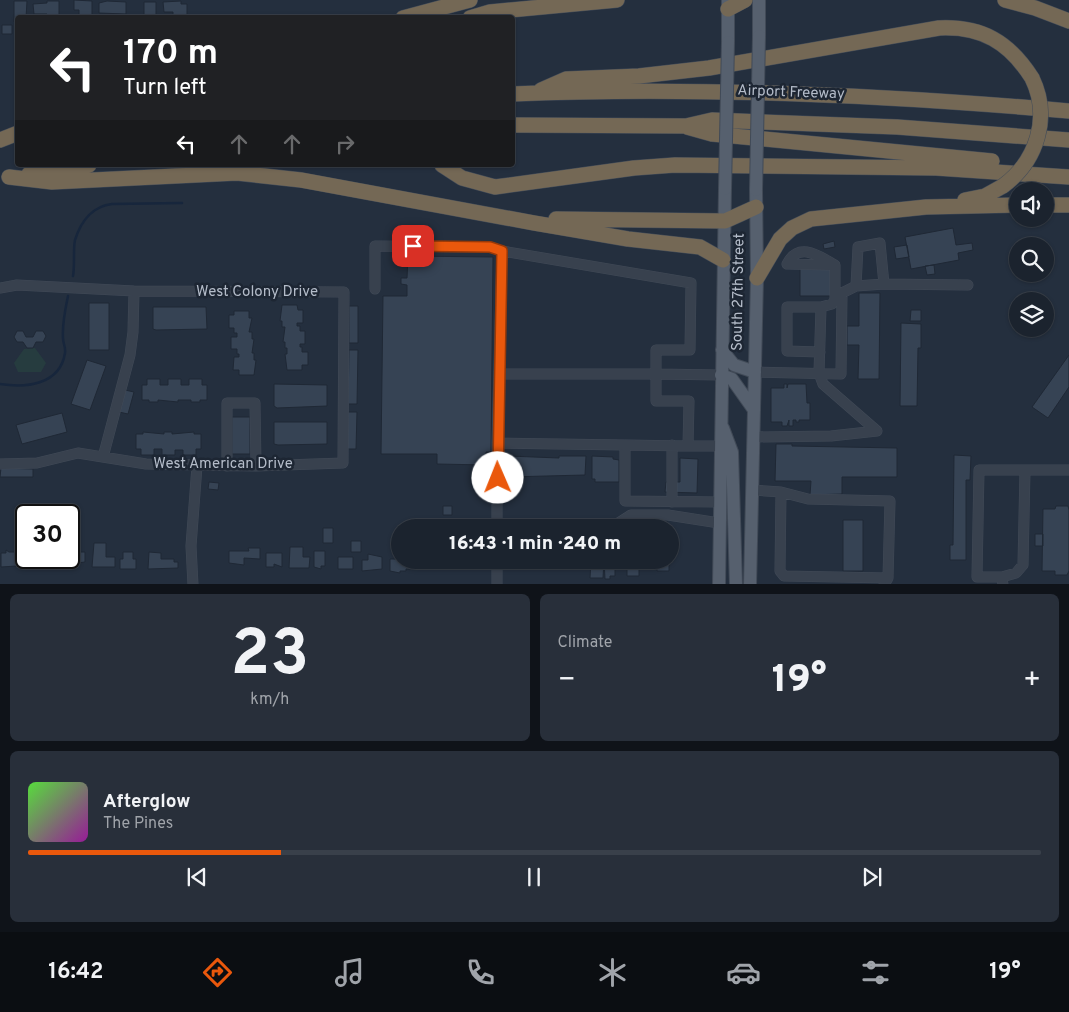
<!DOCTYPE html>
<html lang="en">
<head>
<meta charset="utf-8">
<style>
  :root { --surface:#1b232e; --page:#282f3a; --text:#f1f3f6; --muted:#a0a4aa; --line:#39404a; --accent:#ea580c }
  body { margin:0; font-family:Overpass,sans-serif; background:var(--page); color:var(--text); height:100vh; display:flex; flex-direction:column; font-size:19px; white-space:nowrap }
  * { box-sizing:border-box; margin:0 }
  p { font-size:16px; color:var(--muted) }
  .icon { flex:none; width:28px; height:28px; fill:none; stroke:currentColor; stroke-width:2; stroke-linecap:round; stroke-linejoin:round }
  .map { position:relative; height:584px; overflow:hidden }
  .drawer { display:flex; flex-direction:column; gap:10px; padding:10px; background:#0f1319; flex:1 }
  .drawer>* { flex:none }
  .guide { position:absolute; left:15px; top:15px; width:500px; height:152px; border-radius:5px; box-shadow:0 1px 4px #0004,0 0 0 1px var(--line); background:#202124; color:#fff; overflow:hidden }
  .tools { position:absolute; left:1009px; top:182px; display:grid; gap:10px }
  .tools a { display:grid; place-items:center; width:45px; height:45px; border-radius:50%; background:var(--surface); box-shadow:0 1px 4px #0004,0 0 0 1px var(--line); font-size:25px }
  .speed { position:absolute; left:15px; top:504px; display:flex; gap:10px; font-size:25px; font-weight:700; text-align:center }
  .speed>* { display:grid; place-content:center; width:65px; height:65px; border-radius:50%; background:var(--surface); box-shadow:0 1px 4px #0004,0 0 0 1px var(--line); line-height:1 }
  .speed .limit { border:2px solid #111; border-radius:8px; background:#fff; color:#111 }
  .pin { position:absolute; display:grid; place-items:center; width:42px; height:42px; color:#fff; margin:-21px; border-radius:10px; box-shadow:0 2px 8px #0006 }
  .me { position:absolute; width:55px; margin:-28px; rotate:359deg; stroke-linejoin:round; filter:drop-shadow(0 0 4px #0008) }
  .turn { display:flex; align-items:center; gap:18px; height:105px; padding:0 25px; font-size:22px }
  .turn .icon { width:65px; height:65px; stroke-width:2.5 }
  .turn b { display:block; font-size:35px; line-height:42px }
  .lanes { display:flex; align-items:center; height:48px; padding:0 25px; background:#0003; justify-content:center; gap:25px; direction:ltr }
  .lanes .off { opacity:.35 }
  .big { font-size:38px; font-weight:800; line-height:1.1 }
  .drawer .widget { flex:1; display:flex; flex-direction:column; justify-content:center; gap:8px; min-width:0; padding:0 18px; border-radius:8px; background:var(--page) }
  .drawer .dial { align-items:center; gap:0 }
  .dial b { font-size:65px; line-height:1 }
  .song { display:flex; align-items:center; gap:15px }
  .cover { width:60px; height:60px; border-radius:8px; background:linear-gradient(135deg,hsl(110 70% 55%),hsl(300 70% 35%)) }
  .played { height:5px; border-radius:2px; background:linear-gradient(90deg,var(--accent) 25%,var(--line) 25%) }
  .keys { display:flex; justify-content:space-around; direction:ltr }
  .heat { display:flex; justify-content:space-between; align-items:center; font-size:28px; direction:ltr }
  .drawer .tiles { flex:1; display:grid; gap:10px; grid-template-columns:1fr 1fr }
  .widget:last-child { grid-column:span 2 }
  .trip { position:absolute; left:391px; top:519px; width:288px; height:50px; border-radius:25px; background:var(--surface); box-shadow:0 1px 4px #0004,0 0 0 1px var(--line); font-weight:800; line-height:50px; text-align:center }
  .menu { display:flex; height:80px; justify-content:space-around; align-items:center; background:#0b0e12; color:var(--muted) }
  .menu .icon { width:35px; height:35px }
  .menu .current { color:var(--accent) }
  .menu b { font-size:22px; color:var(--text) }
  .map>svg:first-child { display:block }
  .green { fill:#263c3f }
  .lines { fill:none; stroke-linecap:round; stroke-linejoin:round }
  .stream { stroke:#17263c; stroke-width:2.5 }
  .building { fill:#364354; stroke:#1f2835 }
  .minor-casing { stroke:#414a57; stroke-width:11 }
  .major-casing { stroke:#414a57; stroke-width:14 }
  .highway-casing { stroke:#434c59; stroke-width:16 }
  .minor { stroke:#38414e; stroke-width:10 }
  .major { stroke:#56606e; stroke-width:12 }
  .highway { stroke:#746855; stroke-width:15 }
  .major-bridge-casing { stroke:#414a57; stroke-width:14; stroke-linecap:butt }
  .highway-bridge-casing { stroke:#434c59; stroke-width:16; stroke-linecap:butt }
  .major-bridge { stroke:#56606e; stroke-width:12 }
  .highway-bridge { stroke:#746855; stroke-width:15 }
  .route-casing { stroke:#983908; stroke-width:12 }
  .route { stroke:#ea580c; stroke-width:9 }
  .labels { text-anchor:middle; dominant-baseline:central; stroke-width:5; stroke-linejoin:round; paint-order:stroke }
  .street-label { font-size:15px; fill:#b4bcc9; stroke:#1d2633 }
</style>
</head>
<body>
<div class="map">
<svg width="1069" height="585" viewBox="0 0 1069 585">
  <rect width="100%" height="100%" fill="#242f3e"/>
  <!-- green -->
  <path class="green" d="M35,348L46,363L41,372H18L14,363L24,349Z"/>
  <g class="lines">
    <!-- stream -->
    <path class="stream" d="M73,276C75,265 73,248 75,240C81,221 93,206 112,204L182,203
      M0,384C26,388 60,385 65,353C66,347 63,344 63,338C62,324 65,310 68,296"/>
  </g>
  <!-- building -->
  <path class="building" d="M74,0L92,1V18H79V10H74Z
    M14,1H27L26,18H18V22H14Z
    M47,1H59V18H47V14H34L33,4L47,3Z
    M107,1L126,2V14L99,13V3Z
    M181,1V4H187V18H173V12H164L163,2Z
    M144,2H156V18H144Z
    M2,25H12V34H2Z
    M953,228L956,245L972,243L973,250L958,253L959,260L911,269L905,237Z
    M834,241L835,247L824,249L823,244Z
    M907,245L909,257L896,259L894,247Z
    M408,256L493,257L491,452H486V465L437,464V454H381L383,296H407V285L401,284V278H407Z
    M934,265L935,274L927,275L925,266Z
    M800,267H833V296H800Z
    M859,293H880L879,379H858L859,345H847V326H859Z
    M89,303H109V350H89Z
    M282,305H297L298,310H303V323H297V326H300V331H305V344H300V347H302V352H308V365H302V370H287L285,354H287V348H285V342H283L285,327H282V321H280Z
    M349,306H358V343H349Z
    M153,307H206L207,329L156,330L153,329Z
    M911,310H921V321H910Z
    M234,311H249V318H252L249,332H252V339H254L252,353H254V360H256L254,375H239V370H233L234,357H239V354H237V349H231V337H237V333H234V328H229V315H234Z
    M901,323L921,324V348H918L917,406H900Z
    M17,331H23L26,337H33L36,331H43L46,336L43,342H36L33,348H27L23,342H17L14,337Z
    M349,350H358L357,404H348Z
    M1069,355V387L1048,418L1032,407Z
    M87,360L106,366L90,410L71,404Z
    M147,379H160V385H168V379H181V385H189V379H202V385H207V400H200V402H191V400H178V402L158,400V402H149V400H142V385H147Z
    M274,384L327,385V406L277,408L274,406Z
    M784,384H787V388L788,384H806L807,403H810V420H799V422H796V420H793V426H789V420L787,426H782V422H771V388H784Z
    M125,390L134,392L128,414L119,412Z
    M348,412H357L356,449H347Z
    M62,413L67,432L22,444L16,425Z
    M232,417H250V454H232Z
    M274,422H327V444L278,445L274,444Z
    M143,432L164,434V432H172V434L194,432V434H201V449H196V455H183V450H175V455H162V449H154V455H141V449H136V434H143Z
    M776,444H792V446L897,448V477H842V494L810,495L811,481H775Z
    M954,455L971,456L970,480H966V560H950V545H953Z
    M508,456L559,458V456H586L585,475L508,477Z
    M592,456L613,457V459L619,460V482H595V479H592Z
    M680,458L698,459L697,493L665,492L666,482H680Z
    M1,468L33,469V477H0Z
    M209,482L219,483L218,490L208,489Z
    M443,506H452V515H443Z
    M1056,506H1068L1069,510V571L1067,575H1055V571H1042L1043,509H1055Z
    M843,520H863V571H843Z
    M630,521H667V528H630Z
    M323,528H333V543H323Z
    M1035,534H1043V546H1035Z
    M351,541H361V552H351Z
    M94,543H106V557H115V567H92Z
    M290,547H303V557H310L309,568H289Z
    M248,548H260V559L244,558V565L229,563V551H249Z
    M71,549H76V552H85V562L61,565V558H69Z
    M6,550L9,552H26V558H32V565L1,567V553H6Z
    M314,551H325V566H321V569L314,567Z
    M123,552H133V559H136V569H120V559H123Z
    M149,552L161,553V559H174V562H178V568L148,569Z
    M266,553H282V567L274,564V567H266Z
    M368,554L382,557V569L362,571V560H368Z
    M396,555H400V560H416L415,569H406V571H400V573L390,571V559H396Z
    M338,557H353V569H338Z
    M436,560H450L449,565H445L444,568H435Z
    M458,560H478V569H467V565H458Z
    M507,560H527V568H517V564H507Z
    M535,560H553V567H535Z
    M569,560H582V565L569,567Z
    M591,560H604L603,578H590Z
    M604,560H615V576H610V579H605Z
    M627,560H639V576H627Z
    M657,560H669V571H657Z"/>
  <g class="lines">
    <defs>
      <path id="minor" d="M787,264C799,241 819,256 835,265V300L832,304L821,307
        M787,264L831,265
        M884,284L968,285
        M0,288L17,285L134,291L344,292L343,463L256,466L146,464L78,453L37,463L0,464
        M375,289V246L490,247L502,251
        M755,372L841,374L842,293L856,286L858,247L880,243L884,284L856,286
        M499,374H656V401H689L688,446L625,445
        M753,437L831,436L877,431L823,384L819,373L821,307H787V351L820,352
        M497,443V528
        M688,446H720
        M103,457L130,355L133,332L134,291
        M227,466V403H255L256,466
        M752,490L781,492L808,499L890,501L888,578
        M781,492L780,571L784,576L888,578L884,585
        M672,502V445
        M719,502L625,501V445L497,443L502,251L691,283L690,350H656V374L721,375
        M604,524H617L631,515H668L719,523
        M1002,577L1016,573L1023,565L1025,470
        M193,585L191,546L197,466
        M497,585V560
        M1003,585L1002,577H977L979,470H1069"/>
      <path id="major" d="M759,36V0
        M728,42V0
        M722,350L734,365L755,372
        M721,375L732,379L754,410
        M723,428L732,452L736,585
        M719,585L725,189
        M750,585L757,278L756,190"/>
      <path id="highway" d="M1005,0L1035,8L1069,21
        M728,9L745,0
        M403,18L470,0
        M470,18L490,12L617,0
        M541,90L566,79L639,76L709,68L939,28C982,26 1009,42 1032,78
        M512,94C698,86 884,95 1069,111
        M512,125L686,126L712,120L897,127L1069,140
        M687,127L712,134L992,161
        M0,140L18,133
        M442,165L462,178L495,187L634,168L675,165L936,168L1069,177
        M29,174L89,165
        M9,177L52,182L237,173L301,180L534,223L628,239L700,247L723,260
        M965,200L985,196L1003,186
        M1045,205H1069
        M556,219L725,221L756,207
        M757,278L780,239L792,228L811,219L926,207L1018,205"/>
    </defs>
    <!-- minor casing -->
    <use href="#minor" class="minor-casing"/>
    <!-- major casing -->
    <use href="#major" class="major-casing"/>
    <!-- highway casing -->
    <use href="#highway" class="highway-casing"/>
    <!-- minor -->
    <use href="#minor" class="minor"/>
    <!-- major -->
    <use href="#major" class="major"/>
    <!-- highway -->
    <use href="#highway" class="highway"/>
    <defs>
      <path id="major-bridge" d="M725,189L728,42
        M756,190L759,36"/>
      <path id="highway-bridge" d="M1003,186C1037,161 1051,117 1032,78"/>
    </defs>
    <!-- major-bridge casing -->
    <use href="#major-bridge" class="major-bridge-casing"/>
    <!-- highway-bridge casing -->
    <use href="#highway-bridge" class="highway-bridge-casing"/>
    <!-- major-bridge -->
    <use href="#major-bridge" class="major-bridge"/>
    <!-- highway-bridge -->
    <use href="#highway-bridge" class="highway-bridge"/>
  </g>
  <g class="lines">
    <defs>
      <path id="route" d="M413,246L490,247L502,251L498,478"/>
    </defs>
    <!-- route casing -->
    <use href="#route" class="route-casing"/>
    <!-- route -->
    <use href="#route" class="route"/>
  </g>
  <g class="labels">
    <!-- street labels -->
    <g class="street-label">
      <text transform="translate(791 93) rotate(2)">Airport Freeway</text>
      <text x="257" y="292">West Colony Drive</text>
      <text transform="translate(739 292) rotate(-89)">South 27th Street</text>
      <text x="223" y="464">West American Drive</text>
    </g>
  </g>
</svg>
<div class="tools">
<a><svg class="icon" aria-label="sound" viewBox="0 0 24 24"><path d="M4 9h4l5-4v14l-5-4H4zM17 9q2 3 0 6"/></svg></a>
<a><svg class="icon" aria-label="search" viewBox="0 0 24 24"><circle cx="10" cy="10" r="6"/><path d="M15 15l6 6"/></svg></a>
<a><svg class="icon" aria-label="layers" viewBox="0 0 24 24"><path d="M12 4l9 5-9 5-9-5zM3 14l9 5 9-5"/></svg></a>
</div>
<div class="speed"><div class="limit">30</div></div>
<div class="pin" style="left:413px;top:246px;background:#d93025"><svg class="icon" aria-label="arrive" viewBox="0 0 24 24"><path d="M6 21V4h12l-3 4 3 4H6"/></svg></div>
<svg class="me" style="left:498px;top:478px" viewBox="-20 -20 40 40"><circle r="19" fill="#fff"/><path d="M0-13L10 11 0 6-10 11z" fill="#ea580c"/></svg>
<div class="trip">16:43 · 1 min · 240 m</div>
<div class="guide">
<div class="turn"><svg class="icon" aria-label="left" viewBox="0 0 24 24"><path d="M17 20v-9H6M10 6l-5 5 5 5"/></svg><div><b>170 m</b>Turn left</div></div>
<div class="lanes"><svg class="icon" aria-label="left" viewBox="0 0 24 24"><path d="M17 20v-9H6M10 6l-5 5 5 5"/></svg><svg class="icon off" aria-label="ahead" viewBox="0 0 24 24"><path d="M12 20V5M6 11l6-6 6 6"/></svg><svg class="icon off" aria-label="ahead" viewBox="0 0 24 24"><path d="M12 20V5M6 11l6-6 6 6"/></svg><svg class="icon off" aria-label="right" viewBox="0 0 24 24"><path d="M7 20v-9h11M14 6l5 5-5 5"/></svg></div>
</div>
</div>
<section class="drawer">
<div class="tiles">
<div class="widget dial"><b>23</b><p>km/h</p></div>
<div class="widget"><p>Climate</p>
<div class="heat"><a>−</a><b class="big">19°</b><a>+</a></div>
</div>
<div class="widget">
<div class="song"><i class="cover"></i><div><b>Afterglow</b><p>The Pines</p></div></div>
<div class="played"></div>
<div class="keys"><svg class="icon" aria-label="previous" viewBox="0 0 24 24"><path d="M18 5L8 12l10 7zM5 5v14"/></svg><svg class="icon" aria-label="pause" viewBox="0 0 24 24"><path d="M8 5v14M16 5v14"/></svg><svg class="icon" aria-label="next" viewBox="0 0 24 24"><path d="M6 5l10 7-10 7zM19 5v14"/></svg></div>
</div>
</div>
</section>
<nav class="menu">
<b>16:42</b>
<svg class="icon current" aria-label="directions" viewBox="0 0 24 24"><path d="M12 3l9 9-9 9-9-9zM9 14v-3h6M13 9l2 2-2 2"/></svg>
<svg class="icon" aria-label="music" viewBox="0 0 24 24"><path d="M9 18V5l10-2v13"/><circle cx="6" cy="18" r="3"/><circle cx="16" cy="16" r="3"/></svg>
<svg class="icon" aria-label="phone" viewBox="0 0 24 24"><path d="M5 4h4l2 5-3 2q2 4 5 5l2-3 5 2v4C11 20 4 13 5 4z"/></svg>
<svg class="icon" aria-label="climate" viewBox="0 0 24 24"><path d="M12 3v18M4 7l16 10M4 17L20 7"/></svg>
<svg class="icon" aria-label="car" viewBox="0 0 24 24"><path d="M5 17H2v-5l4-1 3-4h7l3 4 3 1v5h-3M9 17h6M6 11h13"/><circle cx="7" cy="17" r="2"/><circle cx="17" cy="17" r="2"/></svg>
<svg class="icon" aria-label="filters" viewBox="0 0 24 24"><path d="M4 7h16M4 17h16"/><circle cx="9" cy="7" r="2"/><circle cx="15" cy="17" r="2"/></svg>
<b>19°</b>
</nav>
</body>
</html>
